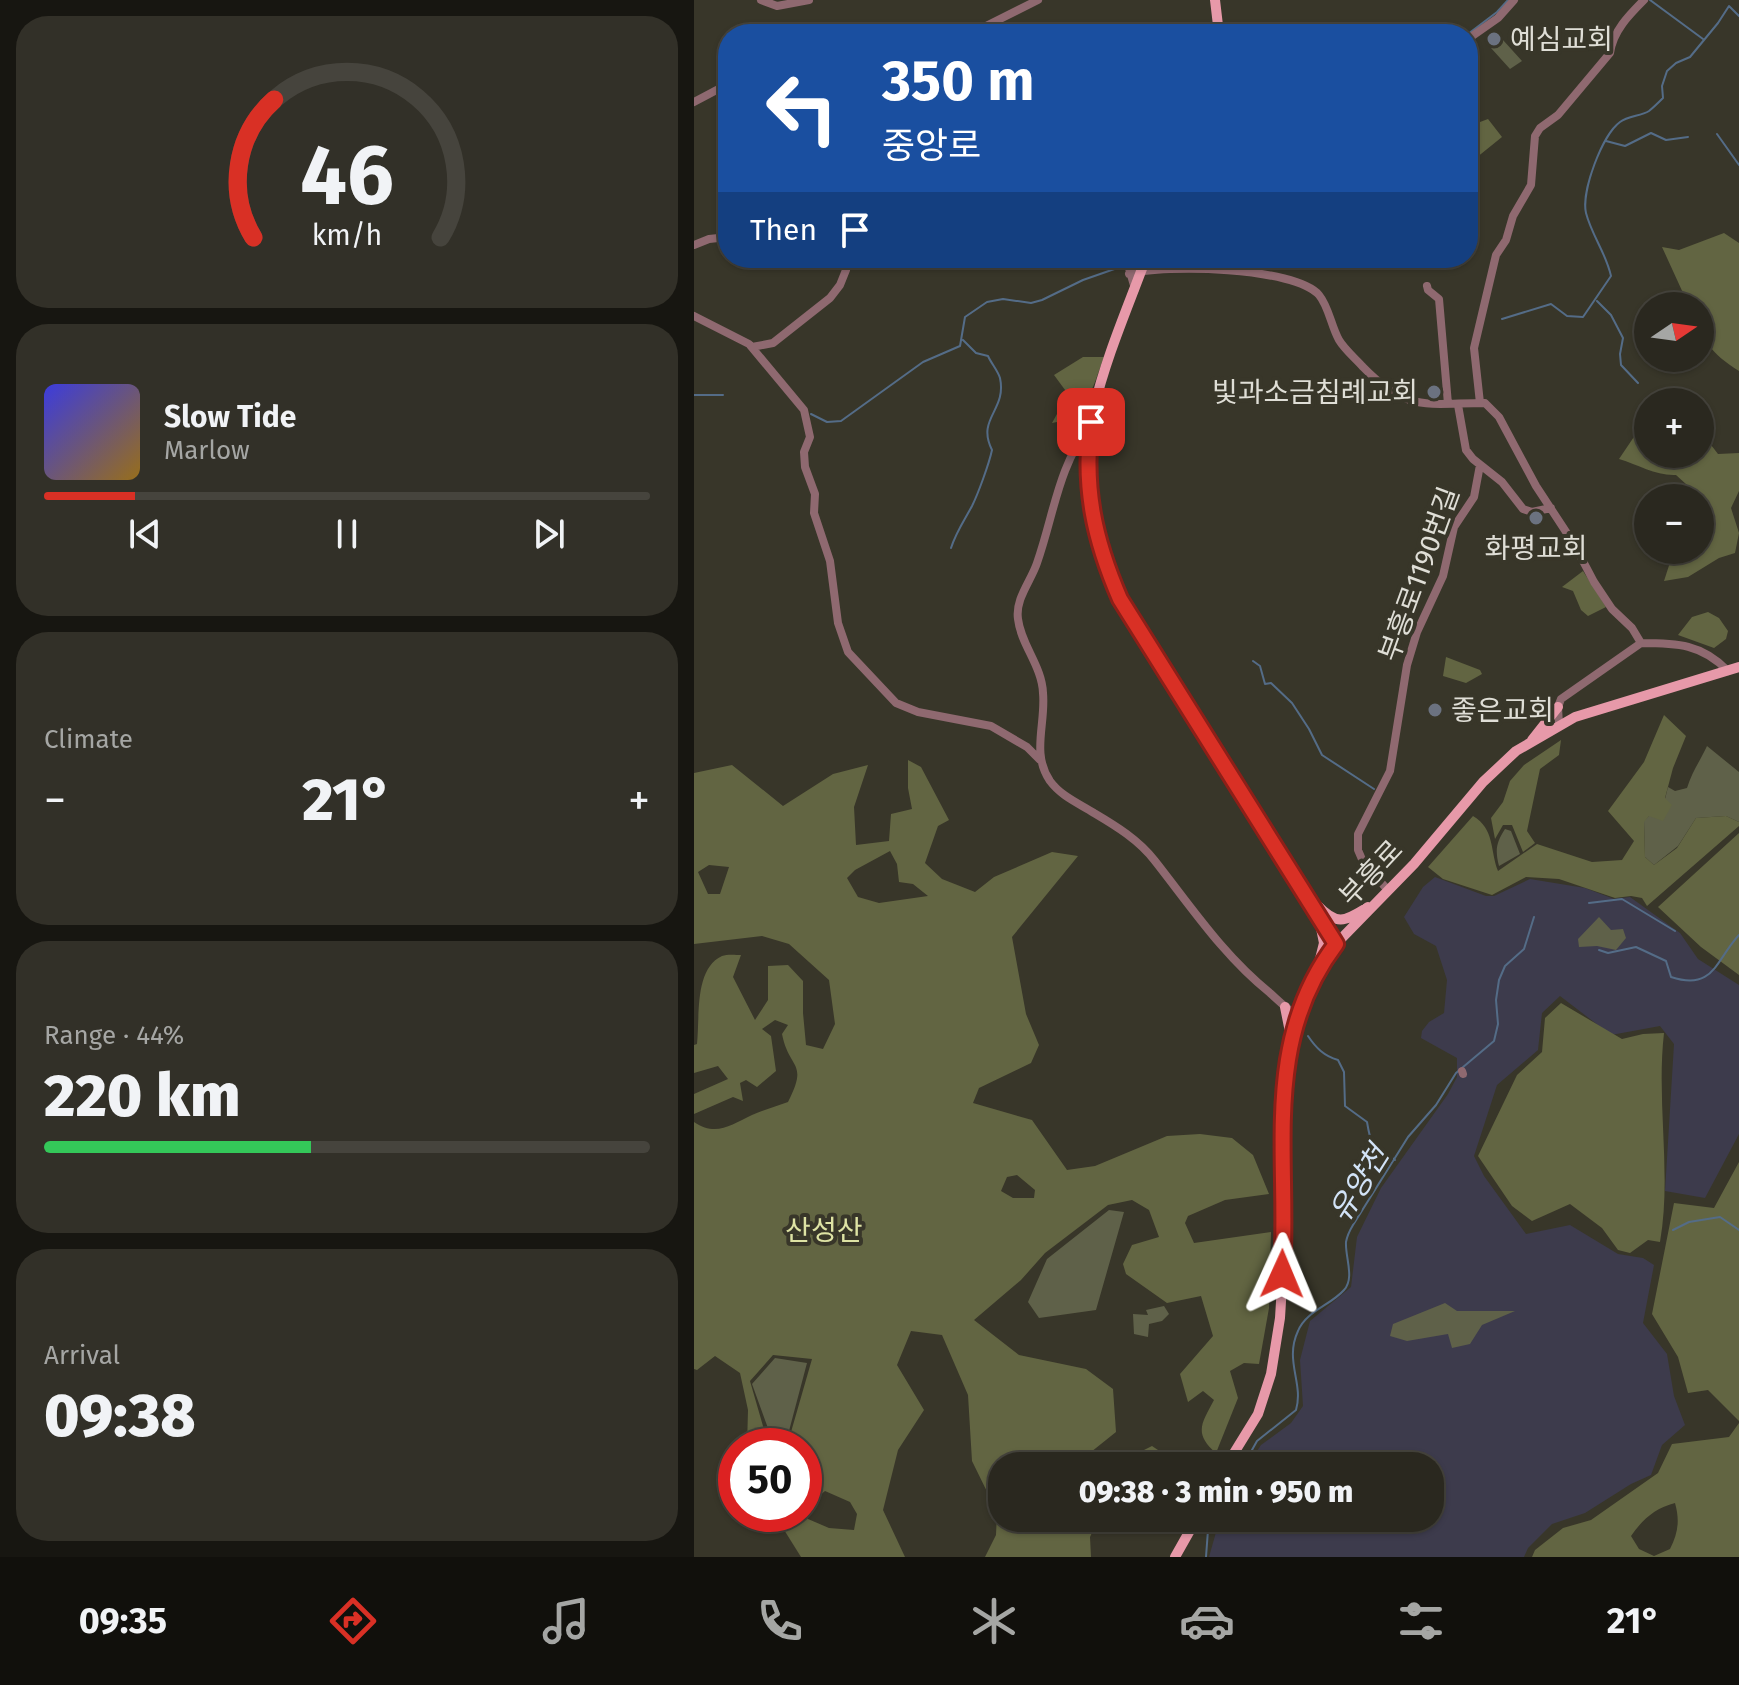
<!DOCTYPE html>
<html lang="en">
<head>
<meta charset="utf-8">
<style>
  :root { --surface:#2a281f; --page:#323028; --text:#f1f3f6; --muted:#a5a6a4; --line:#46443d; --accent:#d93025 }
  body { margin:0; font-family:"Fira Sans","Noto Sans KR",sans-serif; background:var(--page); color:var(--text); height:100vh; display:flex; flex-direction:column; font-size:30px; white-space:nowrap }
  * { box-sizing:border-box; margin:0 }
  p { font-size:26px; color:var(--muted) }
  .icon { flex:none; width:44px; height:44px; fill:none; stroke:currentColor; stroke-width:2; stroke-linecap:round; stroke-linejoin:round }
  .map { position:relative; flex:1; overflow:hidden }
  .details { display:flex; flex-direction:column; gap:16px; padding:16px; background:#171611; width:694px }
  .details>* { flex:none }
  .hud { position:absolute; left:24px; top:24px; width:760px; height:244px; border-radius:32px; box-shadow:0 2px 6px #0004,0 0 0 2px var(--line); background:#1a4fa0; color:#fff; overflow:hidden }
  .needle { width:52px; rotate:77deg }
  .fabs { position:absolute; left:940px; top:292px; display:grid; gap:16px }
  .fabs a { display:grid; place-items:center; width:80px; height:80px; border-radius:50%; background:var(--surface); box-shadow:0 2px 6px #0004,0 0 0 2px var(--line); font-size:40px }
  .speed { position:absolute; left:24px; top:1428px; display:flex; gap:16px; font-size:40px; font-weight:700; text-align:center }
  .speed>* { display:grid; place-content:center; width:104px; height:104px; border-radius:50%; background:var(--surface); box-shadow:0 2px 6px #0004,0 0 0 2px var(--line); line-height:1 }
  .speed .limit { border:12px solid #d22; background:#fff; color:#111 }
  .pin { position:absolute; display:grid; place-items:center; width:68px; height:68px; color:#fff; margin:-34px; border-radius:16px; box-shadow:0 4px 12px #0006 }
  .me { position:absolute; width:88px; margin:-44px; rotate:1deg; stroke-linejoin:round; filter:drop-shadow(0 0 6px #0008) }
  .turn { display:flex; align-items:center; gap:28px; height:168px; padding:0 32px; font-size:36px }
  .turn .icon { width:104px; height:104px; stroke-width:2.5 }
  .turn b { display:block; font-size:56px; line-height:68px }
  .then { display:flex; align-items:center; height:76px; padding:0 32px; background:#0003; gap:16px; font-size:30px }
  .big { font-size:60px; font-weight:800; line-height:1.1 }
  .details .tile { flex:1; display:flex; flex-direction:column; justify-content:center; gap:12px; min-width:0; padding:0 28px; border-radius:32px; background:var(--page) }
  .details .dial { align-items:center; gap:0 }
  .dial svg { height:208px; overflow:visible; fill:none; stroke:var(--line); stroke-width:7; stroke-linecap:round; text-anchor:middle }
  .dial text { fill:var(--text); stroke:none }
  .song { display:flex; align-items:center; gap:24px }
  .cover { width:96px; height:96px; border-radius:12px; background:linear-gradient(135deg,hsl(240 70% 55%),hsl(40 70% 35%)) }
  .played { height:8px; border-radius:4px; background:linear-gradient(90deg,var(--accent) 15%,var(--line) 15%) }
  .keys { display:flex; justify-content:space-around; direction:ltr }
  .heat { display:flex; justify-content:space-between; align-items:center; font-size:44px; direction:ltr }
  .charge { height:12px; border-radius:6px; background:linear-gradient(90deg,#34c759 44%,var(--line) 0) }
  .trip { position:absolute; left:294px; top:1452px; width:456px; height:80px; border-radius:32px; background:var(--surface); box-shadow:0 2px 6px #0004,0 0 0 2px var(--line); font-weight:800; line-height:80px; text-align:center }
  .tab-bar { display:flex; height:128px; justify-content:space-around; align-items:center; background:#11100c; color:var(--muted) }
  .tab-bar .icon { width:56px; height:56px }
  .tab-bar .current { color:var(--accent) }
  .tab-bar b { font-size:36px; color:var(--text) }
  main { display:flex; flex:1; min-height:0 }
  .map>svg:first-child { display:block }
  .industrial { fill:#3d3b4c }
  .green { fill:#5f6149 }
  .forest { fill:#626542; fill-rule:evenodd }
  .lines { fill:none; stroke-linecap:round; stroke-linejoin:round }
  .stream { stroke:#546c87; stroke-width:2 }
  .minor { stroke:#8f6970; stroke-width:8 }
  .major { stroke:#e799a9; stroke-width:10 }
  .route-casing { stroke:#8d1f18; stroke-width:20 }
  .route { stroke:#d93025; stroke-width:14 }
  .worship-dot { fill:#6b7280; stroke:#383629; stroke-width:3 }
  .labels { text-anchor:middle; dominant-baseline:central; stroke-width:8; stroke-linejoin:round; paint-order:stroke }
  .poi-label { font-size:28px; fill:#dfded6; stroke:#383629; text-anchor:start }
  .street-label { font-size:28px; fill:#dfded6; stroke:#383629 }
  .park-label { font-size:28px; fill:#dee3a4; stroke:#383629 }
  .water-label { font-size:30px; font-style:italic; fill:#d2e3f7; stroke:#383629 }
</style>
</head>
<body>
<main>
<section class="details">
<div class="tile dial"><svg viewBox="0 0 100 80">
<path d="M14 69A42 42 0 1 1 86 69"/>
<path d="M14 69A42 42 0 0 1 22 16" stroke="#d93025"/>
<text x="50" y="56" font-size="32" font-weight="700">46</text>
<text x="50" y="72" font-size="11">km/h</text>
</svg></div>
<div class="tile">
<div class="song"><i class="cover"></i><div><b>Slow Tide</b><p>Marlow</p></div></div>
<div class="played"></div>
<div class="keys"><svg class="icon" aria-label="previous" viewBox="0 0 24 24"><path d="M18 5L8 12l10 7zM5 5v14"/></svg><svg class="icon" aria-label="pause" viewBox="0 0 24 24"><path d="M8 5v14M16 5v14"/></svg><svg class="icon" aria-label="next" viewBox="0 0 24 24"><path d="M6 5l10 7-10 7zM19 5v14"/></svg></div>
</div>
<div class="tile"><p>Climate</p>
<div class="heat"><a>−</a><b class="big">21°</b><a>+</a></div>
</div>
<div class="tile"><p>Range · 44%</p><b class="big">220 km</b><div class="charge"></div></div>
<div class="tile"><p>Arrival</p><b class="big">09:38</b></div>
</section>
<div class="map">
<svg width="1045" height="1557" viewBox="0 0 1045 1557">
  <rect width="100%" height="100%" fill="#383629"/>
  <!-- industrial -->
  <path class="industrial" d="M741,877L792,896H800L836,879L891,888L920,899L936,897L986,933L1004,959L1045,985V1134L1011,1198L971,1191L980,1044L966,1026L917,1035L866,996L848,1013L844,1050L803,1085L780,1156L790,1176L832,1234L876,1225L924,1254L949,1258L960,1265L949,1323L973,1354L980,1396L991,1425L968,1445L957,1475L937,1484L891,1513L858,1524L834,1548L830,1557H515L526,1518H736V1466H553L567,1445L597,1423L609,1406L606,1360L616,1321L657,1287L663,1237L687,1188L754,1094L763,1077V1058L727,1038L728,1031L735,1022L750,1013L753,980L742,946L720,934L710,917L729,887Z"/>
  <!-- green -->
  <path class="green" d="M809,40L828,61L816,69L797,48Z
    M1013,746L1045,772V822L1032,816L1002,818L984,846L960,865L951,857L950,821L971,799L974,787L981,791L993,788C998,772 1006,761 1013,746Z
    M811,829L817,831L826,854L805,866C801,850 802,843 811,829Z
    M905,917L917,930L929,929L932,938L922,950L903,946L885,947L884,939Z
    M415,1210L430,1212L402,1310L345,1318L334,1302L353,1259Z
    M751,1303L763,1311H821L788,1325L776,1344L758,1348L754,1334L713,1341L696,1336L699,1324Z
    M470,1306L475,1314L468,1321L455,1324L454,1337L440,1334L439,1314L454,1315L452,1310Z
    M81,1358L113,1363L91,1446L75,1431L58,1384Z"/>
  <!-- forest -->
  <path class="forest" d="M794,119L808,137L782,158L777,213H774V130L778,125Z
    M1030,233L1045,243V371C1017,353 1006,341 1006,306H995L968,247L985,250Z
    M389,357H410C399,385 394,418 358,423L374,394L360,375Z
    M954,416V454H1006V420L1022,428L1014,441L1024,454L1045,453V491L1037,508L1045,533L1041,553L1025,558L994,577L970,581L980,550H1006V498H987L993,485L982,475C962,476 945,465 925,459Z
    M889,571L912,607L894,616L887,610L879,591L868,587Z
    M1014,612L1025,618L1034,631L1032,639L1020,648L984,635L998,617Z
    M752,657L786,670L788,674L772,683L749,676Z
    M970,715L992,736L979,768L971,798L978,805L969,821L955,816L950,822L951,857L960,865L983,848L1002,818L1032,816L1045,822V826L953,906L948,898L937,896L921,898L865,879L832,877L798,895L749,879L734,867L779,816C801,829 796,851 804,871L843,844L898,862L928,860L940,841L914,811L950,762Z
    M867,740L865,755L846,769L833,831L841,843L829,852L818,825H809L801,839L797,818L809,802L816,781L830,765Z
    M214,760L227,767L255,820L244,826L231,863L248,879L281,892L300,877L358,852L384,856L318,937L332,1014L345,1045L337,1063L285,1088L279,1103L338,1120L373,1170L401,1166L473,1136L506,1134L538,1138L559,1155L575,1194L531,1200L494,1216L491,1223L500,1243L577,1232L575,1308L565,1364L550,1363L536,1371L544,1398L522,1453C499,1433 508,1423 520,1400L509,1391L494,1402L486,1374L519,1336L507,1296L473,1303L432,1274L429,1264L438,1245L465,1237L455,1210L438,1200L414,1205L351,1253L327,1280L280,1320L325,1355L392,1369L419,1389L422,1432L397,1452L409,1466H308V1518H405L396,1537L397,1557H291L302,1535L303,1512L278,1461L274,1395L248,1335L217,1331L203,1365L230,1410L204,1450L189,1510L211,1557H107L87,1525L50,1518V1514H110V1446H93L118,1359L79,1355L56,1381L71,1433L83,1446H53L54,1410L46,1373L21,1356L3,1370L0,1369V1122C22,1137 37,1125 58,1115C70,1110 82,1106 94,1102C115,1061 95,1070 88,1034L94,1025L81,1020L68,1029L77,1036L82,1071L63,1087L52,1080L46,1083L49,1101L39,1097L0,1114V1094L34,1079L24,1066L0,1073V1045L3,1044C6,1016 0,969 28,956C33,954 42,955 47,955L39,977L61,1020L74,1000V966L94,965L109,981V1013L112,1045L129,1049L141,1024L135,980L95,944L68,936L0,944V773L38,765L89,806L139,774L174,765L160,807L162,845L195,841L197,814L218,809L214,788ZM196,851L203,864L205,882L219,884L234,896L185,903L164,897L153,878L161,870ZM15,865L35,867L26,894H14L4,872ZM323,1175L341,1190L340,1198H319L307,1191L313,1177ZM131,1491L156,1502L163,1514L160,1530L135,1528L114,1519L113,1506Z
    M1045,833V975L1007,947L964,907Z
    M867,1003L928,1039L949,1034L970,1033C962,1103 978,1173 966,1242L954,1240L936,1253L924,1250L908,1228L876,1204L838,1221L818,1206L784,1156L823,1075L848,1052L851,1018Z
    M1045,1162V1421L1014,1390L994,1393L984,1357L958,1314L980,1203L1020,1208Z
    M1045,1423V1557H838L841,1550L869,1528L897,1520L964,1473L978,1444L1035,1437ZM981,1503C986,1521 984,1533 976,1549L960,1556L945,1549L937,1536C948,1520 961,1508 981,1503Z
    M458,1446L482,1462V1466H444L442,1454Z"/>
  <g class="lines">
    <!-- stream -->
    <path class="stream" d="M956,0L1009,39
      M774,34L803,12L814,0
      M1023,134L1045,165
      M912,141L931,146L957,133L972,140L994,137
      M455,262L468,258
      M903,301L917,315L929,338L926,354L927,365L944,383
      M808,319L857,304L873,316L889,317L917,276C912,253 898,236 892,213C887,192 908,135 926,122C934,116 947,116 955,111C960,107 965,102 969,98L968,86L973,71L982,63L996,57L1024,23L1035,6L1045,16
      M0,395H29
      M117,414L133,422L147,421L229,362L266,346L271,317L293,302L309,299L337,303L348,300L389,280L429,266
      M257,548C262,532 270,521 278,506C284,494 295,464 298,450C282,418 313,411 306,378C304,371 297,363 294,356L282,353L269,340
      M559,661L566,666L571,684L577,683L598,703L615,729L628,755L680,789
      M895,903L928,899L981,931
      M905,950L914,953L942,947L972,961L977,977C1020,991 1021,961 1045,935
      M614,1036C622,1048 630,1056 644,1060L650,1072L651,1106L673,1122C678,1152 680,1144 701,1160
      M979,1230L995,1222L1026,1217L1045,1230
      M549,1466L563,1441L602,1410C610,1383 590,1361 604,1331C612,1311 637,1305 650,1290C661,1278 651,1257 652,1242C653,1236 656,1230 659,1225L714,1137L742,1105L762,1073L800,1041L804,1024L802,1000L805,980L811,966L830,949L840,917
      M512,1557L514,1530L520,1518"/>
    <!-- minor -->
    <path class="minor" d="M67,0L83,6L115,0
      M276,34L344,0
      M774,39L804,18L820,0
      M0,102L34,84
      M0,245L15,239L34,237
      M432,258L441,289
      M435,274C470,264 601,267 625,295C635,307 637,326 645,340C651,350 661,358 669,367C714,413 732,403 791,403L805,417L842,486L880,544L900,582L918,609L938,628L947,643
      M733,286L734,290L745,299L754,404
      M0,316L55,344L110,410L116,437L110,452L111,467L121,494L120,513L136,561L144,623L154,652L202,703L224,712L297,726L333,747L346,760
      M58,347L79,343L136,298L146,285L152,270
      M786,403L780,348L802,255L812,240L819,216L837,185L841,136L846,128L864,115L916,53C919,31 935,15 950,0
      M764,405L772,450L779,459L808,482L829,509L838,512L857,508
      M397,423C363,470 361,511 343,563C337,581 321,599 324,619C327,645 348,666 349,693C352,724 337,753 356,781C367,796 384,803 400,813C422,826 445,840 461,861C498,908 529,955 576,993C585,1001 593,1010 604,1015
      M947,643C983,643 1008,644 1034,671
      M865,725L864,707L867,699L947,643
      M694,890L670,864L664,850V834L696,771L713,665L723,632L749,576L760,527L780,497L786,465
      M768,1071L769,1074"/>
    <!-- major -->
    <path class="major" d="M521,0L525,34
      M452,258C434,307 412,357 400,408C384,482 402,555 438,620L642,944
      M838,740L864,707
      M623,905C644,927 651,921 674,907
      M625,963L630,943L627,928
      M591,1007L596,1032
      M532,1466L564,1414L577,1374L586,1318L590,1252L588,1137L593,1064L596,1042L608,1002L627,965L642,944L720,864L789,782L822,751L881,717L1045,667
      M481,1557L503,1518"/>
  </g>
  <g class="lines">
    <defs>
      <path id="route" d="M397,422C389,488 400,539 426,599L642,944C566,1044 596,1159 588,1274"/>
    </defs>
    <!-- route casing -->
    <use href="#route" class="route-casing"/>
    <!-- route -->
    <use href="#route" class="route"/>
  </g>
  <!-- markers -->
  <g class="worship-dot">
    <circle cx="800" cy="39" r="8"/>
    <circle cx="740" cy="392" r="8"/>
    <circle cx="842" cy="518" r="8"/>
    <circle cx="741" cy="710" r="8"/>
  </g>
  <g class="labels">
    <!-- poi labels -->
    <g class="poi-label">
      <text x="816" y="39">예심교회</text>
      <text x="724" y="392" text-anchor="end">빛과소금침례교회</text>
      <text x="842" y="548" text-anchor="middle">화평교회</text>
      <text x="757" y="710">좋은교회</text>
    </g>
    <!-- street labels -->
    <g class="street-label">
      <text transform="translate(725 574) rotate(-70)">부흥로1190번길</text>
      <text transform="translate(677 873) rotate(-47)">부흥로</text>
    </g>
    <!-- park labels -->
    <g class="park-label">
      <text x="130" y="1230">산성산</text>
    </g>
    <!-- water labels -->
    <g class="water-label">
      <text transform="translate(665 1184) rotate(-58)">유양천</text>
    </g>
  </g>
</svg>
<div class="fabs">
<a><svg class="needle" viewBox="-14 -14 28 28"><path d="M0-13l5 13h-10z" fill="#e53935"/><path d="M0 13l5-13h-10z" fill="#a5a6a4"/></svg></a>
<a>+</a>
<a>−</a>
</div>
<div class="speed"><div class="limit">50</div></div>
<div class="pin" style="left:397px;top:422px;background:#d93025"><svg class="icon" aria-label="arrive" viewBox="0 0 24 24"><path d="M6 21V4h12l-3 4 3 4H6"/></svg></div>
<svg class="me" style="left:588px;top:1274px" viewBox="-20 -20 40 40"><path d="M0-17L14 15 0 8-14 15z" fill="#d93025" stroke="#fff" stroke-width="4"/></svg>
<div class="trip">09:38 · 3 min · 950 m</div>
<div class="hud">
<div class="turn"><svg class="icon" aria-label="left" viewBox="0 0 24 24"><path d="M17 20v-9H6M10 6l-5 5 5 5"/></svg><div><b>350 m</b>중앙로</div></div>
<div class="then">Then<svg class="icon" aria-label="arrive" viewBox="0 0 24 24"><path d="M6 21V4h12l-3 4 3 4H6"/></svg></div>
</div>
</div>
</main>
<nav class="tab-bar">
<b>09:35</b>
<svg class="icon current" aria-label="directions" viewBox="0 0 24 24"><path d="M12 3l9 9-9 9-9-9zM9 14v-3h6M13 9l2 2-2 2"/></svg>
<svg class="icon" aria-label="music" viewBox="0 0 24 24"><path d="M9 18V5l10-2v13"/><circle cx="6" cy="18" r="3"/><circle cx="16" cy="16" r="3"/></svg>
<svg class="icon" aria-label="phone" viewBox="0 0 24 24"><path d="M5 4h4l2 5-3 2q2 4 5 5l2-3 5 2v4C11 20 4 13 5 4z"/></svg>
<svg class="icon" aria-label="climate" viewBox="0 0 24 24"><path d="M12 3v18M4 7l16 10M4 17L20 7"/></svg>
<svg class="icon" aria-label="car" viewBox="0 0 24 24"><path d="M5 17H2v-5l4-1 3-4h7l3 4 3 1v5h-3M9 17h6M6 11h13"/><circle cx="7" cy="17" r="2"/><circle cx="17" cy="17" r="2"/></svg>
<svg class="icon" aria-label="filters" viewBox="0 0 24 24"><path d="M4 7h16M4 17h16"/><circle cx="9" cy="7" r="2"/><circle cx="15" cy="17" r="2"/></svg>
<b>21°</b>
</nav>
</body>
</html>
